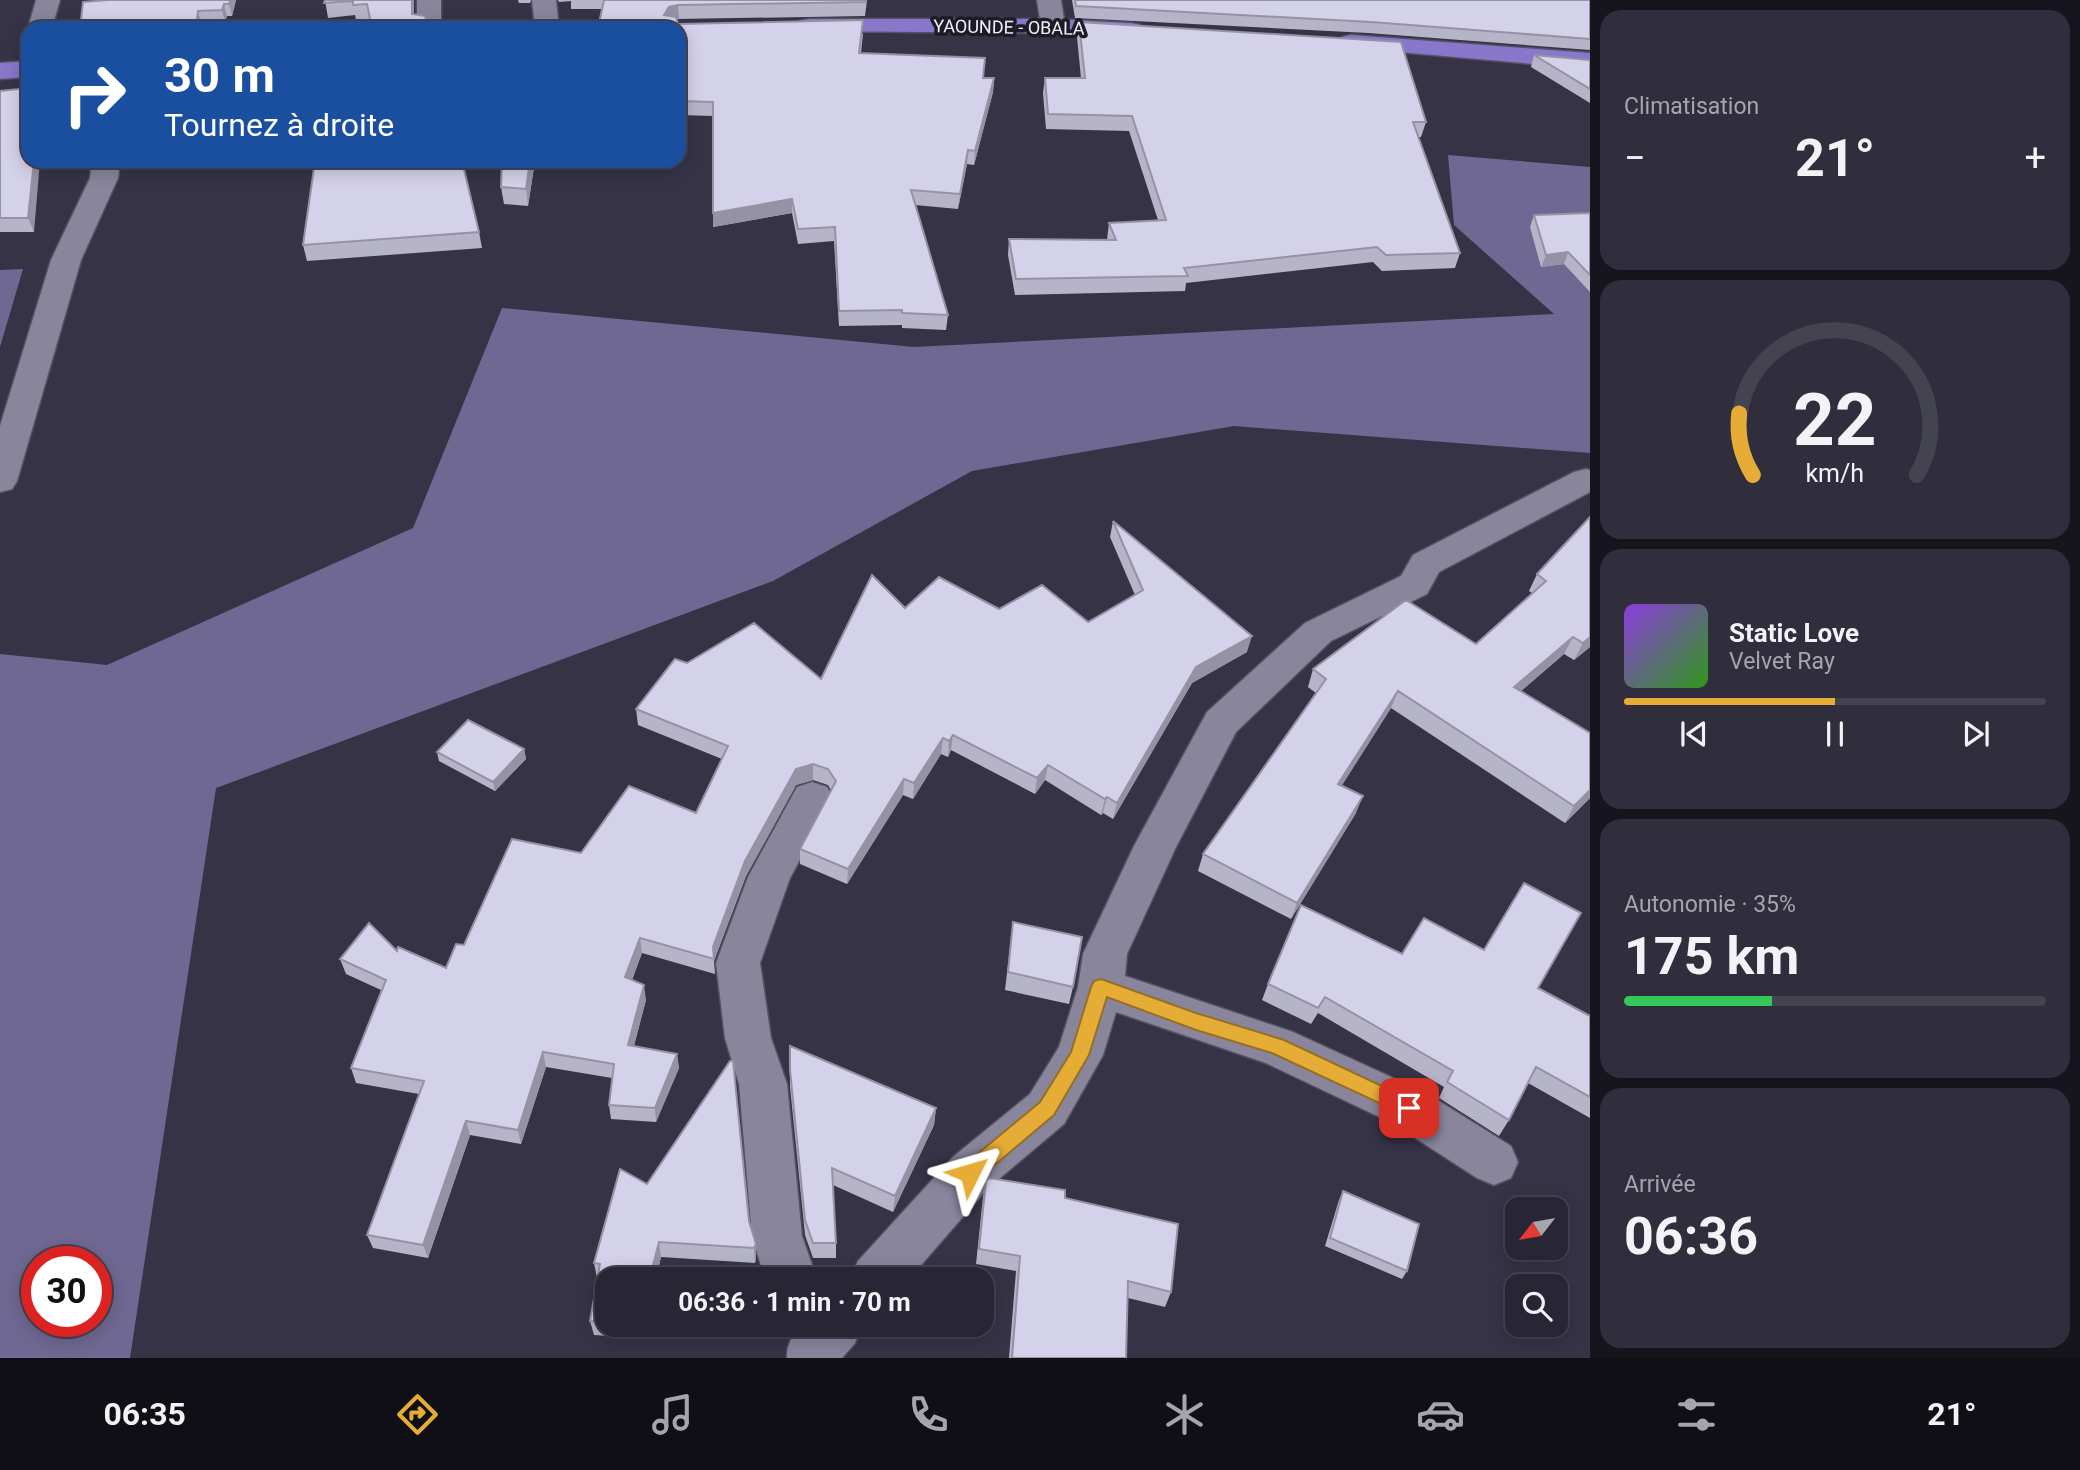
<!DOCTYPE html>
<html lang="fr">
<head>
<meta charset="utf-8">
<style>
  :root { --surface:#282635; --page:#302e3d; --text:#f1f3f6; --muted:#a5a5ad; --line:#444350; --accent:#e6ad36 }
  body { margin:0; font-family:Roboto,sans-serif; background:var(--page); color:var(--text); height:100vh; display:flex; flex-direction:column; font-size:26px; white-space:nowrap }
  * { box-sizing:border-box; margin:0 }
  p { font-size:23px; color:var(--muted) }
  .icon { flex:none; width:38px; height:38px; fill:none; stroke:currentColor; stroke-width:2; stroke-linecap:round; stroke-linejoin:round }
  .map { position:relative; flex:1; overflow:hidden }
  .details { display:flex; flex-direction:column; gap:10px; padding:10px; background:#16151d; width:490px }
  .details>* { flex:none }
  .top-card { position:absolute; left:21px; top:21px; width:665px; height:147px; border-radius:21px; box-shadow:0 4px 18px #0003,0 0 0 2px var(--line); background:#1a4fa0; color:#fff; overflow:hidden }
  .needle { width:46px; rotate:239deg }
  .fabs { position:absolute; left:1505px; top:1197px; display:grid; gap:14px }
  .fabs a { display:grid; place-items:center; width:63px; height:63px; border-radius:14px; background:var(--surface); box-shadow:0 4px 18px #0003,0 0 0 2px var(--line); font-size:35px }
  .speed { position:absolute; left:21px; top:1246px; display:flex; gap:14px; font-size:35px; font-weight:700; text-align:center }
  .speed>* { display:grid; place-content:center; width:91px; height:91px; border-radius:50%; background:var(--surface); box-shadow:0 4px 18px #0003,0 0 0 2px var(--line); line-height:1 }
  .speed .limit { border:10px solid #d22; background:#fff; color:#111 }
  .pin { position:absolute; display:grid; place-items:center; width:60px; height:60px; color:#fff; margin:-30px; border-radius:14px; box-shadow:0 4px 10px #0006 }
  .me { position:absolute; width:77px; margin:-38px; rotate:50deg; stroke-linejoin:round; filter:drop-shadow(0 0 5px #0008) }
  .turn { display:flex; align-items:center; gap:24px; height:147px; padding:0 28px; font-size:32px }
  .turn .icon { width:91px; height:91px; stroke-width:2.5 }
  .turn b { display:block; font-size:49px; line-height:60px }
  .big { font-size:52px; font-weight:700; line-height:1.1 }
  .details .widget { flex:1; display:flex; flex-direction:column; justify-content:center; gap:10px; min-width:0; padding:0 24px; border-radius:21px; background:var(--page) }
  .details .dial { align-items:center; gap:0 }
  .dial svg { height:182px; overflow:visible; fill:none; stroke:var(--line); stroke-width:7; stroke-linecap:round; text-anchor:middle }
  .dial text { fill:var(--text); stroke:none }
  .song { display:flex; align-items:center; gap:21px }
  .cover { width:84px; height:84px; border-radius:10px; background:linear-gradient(135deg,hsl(270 70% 55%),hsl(110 70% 35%)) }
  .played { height:7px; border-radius:4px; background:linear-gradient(90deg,var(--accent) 50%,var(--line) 50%) }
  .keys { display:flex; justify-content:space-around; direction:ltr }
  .heat { display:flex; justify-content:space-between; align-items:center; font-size:38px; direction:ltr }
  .charge { height:10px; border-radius:5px; background:linear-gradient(90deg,#34c759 35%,var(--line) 0) }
  .trip { position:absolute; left:595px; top:1267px; width:399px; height:70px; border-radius:21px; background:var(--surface); box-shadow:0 4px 18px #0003,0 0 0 2px var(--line); font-weight:700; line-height:70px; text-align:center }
  .tabs { display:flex; height:112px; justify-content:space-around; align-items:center; background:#100f15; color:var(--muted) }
  .tabs .icon { width:49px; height:49px }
  .tabs .current { color:var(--accent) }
  .tabs b { font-size:32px; color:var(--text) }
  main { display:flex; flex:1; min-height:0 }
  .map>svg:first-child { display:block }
  .forest { fill:#6f6892; fill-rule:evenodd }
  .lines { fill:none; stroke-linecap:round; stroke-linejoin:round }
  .street-casing { stroke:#545162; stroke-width:3 }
  .highway-casing { stroke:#545162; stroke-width:3 }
  .street { fill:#89859d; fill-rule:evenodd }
  .highway { fill:#8877cb; fill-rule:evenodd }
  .wall { fill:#b6b4c9 }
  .shaded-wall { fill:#9492a4 }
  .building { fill:#d4d1ea; stroke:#9492a4; stroke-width:2 }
  .route { fill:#e6ad36; stroke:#967023; stroke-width:2 }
  .labels { text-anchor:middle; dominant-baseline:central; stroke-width:7; stroke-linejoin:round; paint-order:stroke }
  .far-street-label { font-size:18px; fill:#efedfa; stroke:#1d1c25 }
</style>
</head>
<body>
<main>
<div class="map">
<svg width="1590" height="1358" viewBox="0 0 1590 1358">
  <rect width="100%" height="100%" fill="#363347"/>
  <!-- forest -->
  <path class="forest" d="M1448,155L1590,167V453L1234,426L972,471L773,581L216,788L130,1358H0V654L107,665L413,528L502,308L914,347L1554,314L1454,225ZM37,1262H96V1321H37Z
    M23,269L0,347V270Z"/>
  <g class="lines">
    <defs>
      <path id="street" d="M36,0H60L52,28H28Z
        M417,0H441V28H417Z
        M532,0H556L559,28H535Z
        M1037,0H1061L1065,26L1062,31L1053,33L1044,31L1041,26Z
        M92,161H120L118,178L81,260L17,481L12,489L0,492V426L51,260L90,178Z
        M1586,469L1590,470V492L1439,572L1427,594L1331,641L1236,732L1176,847L1127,954L1125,976L1293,1032L1426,1093L1511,1146L1518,1162L1511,1178L1494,1185L1477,1178L1392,1123L1266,1063L1116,1012L1103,1055L1064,1124L987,1189L909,1279H850L858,1261L953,1157L1030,1094L1059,1047L1078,987L1083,954L1134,846L1207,712L1305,623L1401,576L1413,555L1574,472Z
        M812,782L827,787L833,798L790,878L760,963L771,1038L787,1084L802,1236L817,1279H765L752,1236L739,1084L725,1038L716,963L748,877L797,787Z
        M801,1325H862L855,1343L842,1358H787C786,1346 793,1334 801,1325Z"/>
      <path id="highway" d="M809,19H1053L1131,23L1140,25L1143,30L1140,35L1131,37L1053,33L800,31L797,26L800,21Z
        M1351,35L1590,53V69L1342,47L1339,42L1342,37Z
        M28,61V77L0,79V63Z"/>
    </defs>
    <!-- street casing -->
    <use href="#street" class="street-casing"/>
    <!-- highway casing -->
    <use href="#highway" class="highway-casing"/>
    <!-- street -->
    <use href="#street" class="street"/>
    <!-- highway -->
    <use href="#highway" class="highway"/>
  </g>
  <!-- wall -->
  <path class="wall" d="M108,0H236L232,16H227L225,22L201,23Z
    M325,0H414L370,19L356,20L355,15L328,18Z
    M518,0H531L530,3H519Z
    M558,0H867L865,16L676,19L678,24L863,34L861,53L984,78H994L993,92L974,165L967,164L958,209L915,205L948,315L946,330L902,328V325L839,326L834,241L798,244L792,213L713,227V116L679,115V28L602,9H571V1L559,2Z
    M1072,0H1590V50L1368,33L1075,18Z
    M1079,22L1426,122L1421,137H1418L1460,253L1455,268L1382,271L1373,262L1186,283L1185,291L1015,295L1008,255L1009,239L1107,240L1109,223L1158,220L1129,131L1046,129L1043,93L1045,78H1081L1077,37Z
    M1534,55L1590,60V103L1531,67Z
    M0,91L34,232H0Z
    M502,161H535L528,206L504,204L501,187Z
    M1590,213V292L1564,264L1541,267L1530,227L1534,215Z
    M479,232L482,248L307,261L303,245Z
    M1590,517V647L1574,660L1564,654L1521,691L1590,733V798L1565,823L1391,708L1342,785L1356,813L1291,919L1198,871L1203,854L1316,693L1308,687L1313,669L1476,644L1532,593L1529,591L1537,574Z
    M1113,521L1247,652L1192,683L1113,819L1103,813L1101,815L1045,780L1035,794L951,750L948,757L941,754L913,799L903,795L847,884L800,864V849L831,790L828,785L813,780L796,785L746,876L714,961L715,974L642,953L632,980L646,1000L634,1046L677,1054L679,1068L656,1122L611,1119L609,1105L612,1078L546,1067L521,1144L470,1135L428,1258L373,1248L367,1235L419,1094L356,1083L351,1068L381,990L346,974L340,959L397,951L446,968L464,945L581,853L696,813L722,759L638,725L636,709L687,663L821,679L905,608L999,609L1088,622L1135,595L1110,537Z
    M524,749L526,759L495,791L439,761L437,752Z
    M1013,922L1073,987L1069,1004L1005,990Z
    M1402,954L1538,988L1590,1016V1118L1528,1083L1509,1120L1499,1136L1439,1098L1444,1087L1318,1013L1311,1024L1262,1000L1268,984Z
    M790,1046L936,1108L934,1125L893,1212L833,1185L836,1243V1258H813L805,1235L790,1087Z
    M986,1181L1065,1198L1171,1292L1165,1307L1128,1298L1126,1358H1009L1016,1271L976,1264L983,1197Z
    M647,1184L749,1221L756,1244V1259L755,1263L661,1257L656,1279H607V1325H641L640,1338L594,1335L590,1321L597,1278L594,1263Z
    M1343,1191L1407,1271L1402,1279L1325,1246L1339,1200Z"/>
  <!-- shaded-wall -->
  <path class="shaded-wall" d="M230,0H236L232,16L229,4Z
    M412,0H414V28L412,14Z
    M224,4L227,16L225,22L222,10Z
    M678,5L679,18L669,20L664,15L669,7Z
    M198,11L201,23V28H196Z
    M994,78L993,92L974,165L975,151Z
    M968,150L967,164L958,209L960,194Z
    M34,161H40L34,232L28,218Z
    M530,161H535L528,206L526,189Z
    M792,199V213L713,227V213Z
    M1568,252L1564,264L1541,267L1546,255Z
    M1252,636L1247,652L1192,683L1113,819L1117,803L1196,667Z
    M1573,637L1564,654L1506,704L1514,687Z
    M1590,637V647L1574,660L1583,643Z
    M1398,691L1391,708L1332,801L1338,784Z
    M953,735L951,750L948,757L949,741Z
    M943,738L941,754L913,799L914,783Z
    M524,749L526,759L495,791L493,782Z
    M813,764V780L796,785L746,876L714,961L713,947L745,861L796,769Z
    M1048,765L1045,780L1035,794L1037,778Z
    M904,779L903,795L847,884L848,869Z
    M1590,790V798L1565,823L1574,806Z
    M1363,796L1356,813L1291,919L1297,903Z
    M1107,797L1103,813L1101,815L1105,799Z
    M640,938L642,953L627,992L625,977Z
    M644,985L646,1000L630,1060L628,1045Z
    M543,1052L546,1067L521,1144L518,1130Z
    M677,1054L679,1068L656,1122L655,1108Z
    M936,1108L934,1125L893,1212L895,1196Z
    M466,1121L470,1135L428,1258L423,1245Z
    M659,1242L661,1257L656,1279H652L651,1273Z
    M756,1244V1259L755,1263L754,1248Z
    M637,1325H641L640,1338Z"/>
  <!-- building -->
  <path class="building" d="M108,0H230L229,4H224L222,10L198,11L196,28H80L83,2Z
    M325,0H412V14L425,16L428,28H372L367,4L353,5V1L324,3Z
    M604,0H866L865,2L678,5L669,7L664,15L676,17L678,24L863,20L859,53L985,58L983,78H994L975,151L968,150L960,194L911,190L948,315L902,313V310L839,311L835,227L798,229L792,199L713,213V102L679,101V28H598Z
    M1075,0H1590V39L1371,22L1076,6Z
    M1079,22L1401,42L1426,122H1413L1460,253L1386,255L1377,247L1184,268L1188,276L1016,279L1009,239L1116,240L1109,223L1166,220L1132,116L1048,114L1045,78H1085Z
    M1534,55L1590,60V89Z
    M28,88V161H34L28,218H0V91Z
    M315,161H462L479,232L303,245Z
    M502,161H530L526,189L501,187Z
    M1590,213V275L1568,252L1546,255L1534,215Z
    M1590,517V637L1583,643L1573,637L1514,687L1590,733V790L1574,806L1398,691L1338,784L1363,796L1297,903L1203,854L1326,679L1313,669L1406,600L1476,644L1546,581L1537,574Z
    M1113,521L1252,636L1196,667L1117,803L1107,797L1105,799L1048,765L1037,778L953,735L949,741L943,738L914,783L904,779L848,869L800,849L836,781L828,769L813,764L796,769L745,861L713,947L714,959L640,938L625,977L644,985L628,1045L677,1054L655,1108L609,1105L614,1064L543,1052L518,1130L466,1121L423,1245L367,1235L424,1081L351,1068L386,980L340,959L369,923L397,951L398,947L446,968L456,944L464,945L512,839L581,853L629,786L696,813L728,746L636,709L675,659L687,663L754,623L821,679L872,575L905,608L939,577L999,609L1042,585L1088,622L1143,590Z
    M468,720L524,749L493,782L437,752Z
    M1524,883L1581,913L1538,988L1590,1016V1097L1536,1067L1509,1120L1447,1082L1453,1071L1325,997L1318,1008L1268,984L1301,905L1402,954L1424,918L1484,950Z
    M1013,922L1082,937L1073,987L1008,972Z
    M790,1046L936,1108L895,1196L832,1168L836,1243H813L805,1220L790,1070Z
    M730,1061H733L749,1221L756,1244L754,1248L659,1242L651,1273L643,1272L642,1279H607V1322L590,1321L600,1264L594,1263L620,1169L647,1184Z
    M989,1178L1065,1190V1198L1178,1224L1171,1292L1128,1281L1126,1358H1012L1020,1256L979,1249L986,1181Z
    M1343,1191L1419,1224L1407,1271L1330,1238Z"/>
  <!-- route -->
  <path class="route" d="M1101,979L1196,1013L1284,1040L1416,1102L1419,1108L1416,1114L1409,1117L1272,1053L1196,1030L1107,997L1089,1055L1054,1115L977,1180L970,1183L963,1180L960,1173L963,1166L1040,1102L1071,1052L1091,987L1094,981Z"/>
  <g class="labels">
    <!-- far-street labels -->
    <g class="far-street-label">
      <text transform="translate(1009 27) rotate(1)">YAOUNDE - OBALA</text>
    </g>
  </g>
</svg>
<div class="fabs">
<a><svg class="needle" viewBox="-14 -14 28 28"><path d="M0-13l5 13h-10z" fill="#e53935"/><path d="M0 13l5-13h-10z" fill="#a5a5ad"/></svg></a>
<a><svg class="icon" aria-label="search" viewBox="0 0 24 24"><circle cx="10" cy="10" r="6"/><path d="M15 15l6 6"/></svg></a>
</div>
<div class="speed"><div class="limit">30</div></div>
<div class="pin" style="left:1409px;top:1108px;background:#d93025"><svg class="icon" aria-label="arrive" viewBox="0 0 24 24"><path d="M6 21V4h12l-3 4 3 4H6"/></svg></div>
<svg class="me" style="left:970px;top:1173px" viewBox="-20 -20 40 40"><path d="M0-17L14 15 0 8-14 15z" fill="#e6ad36" stroke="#fff" stroke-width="4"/></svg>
<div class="trip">06:36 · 1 min · 70 m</div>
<div class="top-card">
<div class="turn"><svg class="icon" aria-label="right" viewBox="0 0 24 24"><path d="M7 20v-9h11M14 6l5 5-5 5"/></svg><div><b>30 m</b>Tournez à droite</div></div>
</div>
</div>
<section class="details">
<div class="widget"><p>Climatisation</p>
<div class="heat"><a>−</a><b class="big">21°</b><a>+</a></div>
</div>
<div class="widget dial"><svg viewBox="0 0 100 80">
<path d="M14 69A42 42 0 1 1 86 69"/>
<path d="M14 69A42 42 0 0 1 8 42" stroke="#e6ad36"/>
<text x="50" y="56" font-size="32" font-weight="700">22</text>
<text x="50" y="72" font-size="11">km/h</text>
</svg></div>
<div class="widget">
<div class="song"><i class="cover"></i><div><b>Static Love</b><p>Velvet Ray</p></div></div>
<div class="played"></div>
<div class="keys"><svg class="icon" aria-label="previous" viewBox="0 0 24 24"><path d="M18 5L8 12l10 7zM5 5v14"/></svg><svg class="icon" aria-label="pause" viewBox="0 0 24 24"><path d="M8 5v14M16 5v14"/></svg><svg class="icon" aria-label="next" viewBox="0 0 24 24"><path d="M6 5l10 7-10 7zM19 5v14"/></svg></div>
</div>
<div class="widget"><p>Autonomie · 35%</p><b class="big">175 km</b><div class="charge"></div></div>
<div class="widget"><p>Arrivée</p><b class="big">06:36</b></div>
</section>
</main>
<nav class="tabs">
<b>06:35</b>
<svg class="icon current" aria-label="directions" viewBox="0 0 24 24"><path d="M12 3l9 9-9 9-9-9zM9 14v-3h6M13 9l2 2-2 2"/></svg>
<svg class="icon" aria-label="music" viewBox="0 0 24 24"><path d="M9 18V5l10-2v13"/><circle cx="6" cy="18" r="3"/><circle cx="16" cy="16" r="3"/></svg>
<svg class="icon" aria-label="phone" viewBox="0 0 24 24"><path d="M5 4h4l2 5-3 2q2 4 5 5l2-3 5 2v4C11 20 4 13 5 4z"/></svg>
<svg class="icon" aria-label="climate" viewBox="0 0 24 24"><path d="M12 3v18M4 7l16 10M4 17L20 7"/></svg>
<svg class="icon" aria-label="car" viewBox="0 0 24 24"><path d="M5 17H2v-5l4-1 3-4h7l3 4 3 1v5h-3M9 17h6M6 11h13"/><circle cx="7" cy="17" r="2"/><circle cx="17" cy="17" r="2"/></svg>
<svg class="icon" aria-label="filters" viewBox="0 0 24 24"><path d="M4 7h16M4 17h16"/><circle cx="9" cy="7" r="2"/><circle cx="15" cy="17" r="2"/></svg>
<b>21°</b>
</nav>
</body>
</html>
